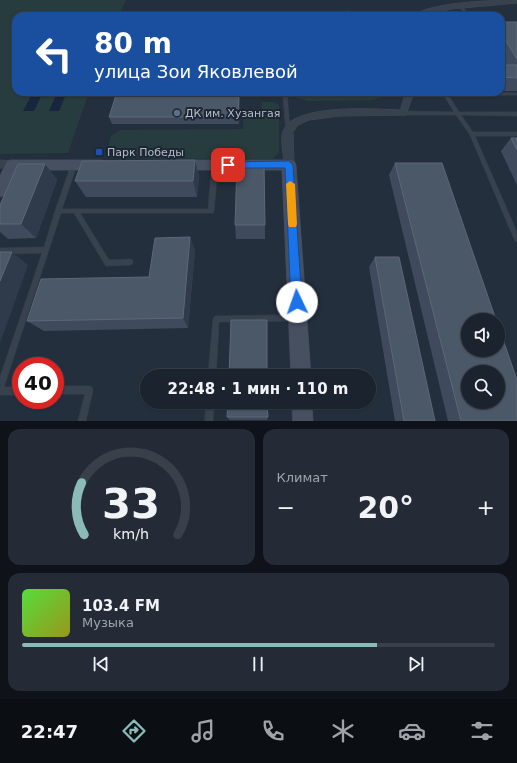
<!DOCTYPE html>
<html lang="ru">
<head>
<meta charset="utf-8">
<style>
  :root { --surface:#1b232e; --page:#242b36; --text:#f1f3f6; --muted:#a0a4aa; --line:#39404a; --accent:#8bbbb9 }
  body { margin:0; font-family:"DejaVu Sans",sans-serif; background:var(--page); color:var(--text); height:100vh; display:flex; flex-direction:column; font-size:15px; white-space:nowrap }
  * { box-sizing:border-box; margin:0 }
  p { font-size:13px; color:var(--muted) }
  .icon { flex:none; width:22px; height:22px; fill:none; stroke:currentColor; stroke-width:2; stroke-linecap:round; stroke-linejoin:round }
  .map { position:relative; height:421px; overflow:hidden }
  .details { display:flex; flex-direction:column; gap:8px; padding:8px; background:#0f1319; flex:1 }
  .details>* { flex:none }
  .top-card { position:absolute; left:12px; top:12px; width:493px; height:84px; border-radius:12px; box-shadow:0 1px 3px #0004,0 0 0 1px var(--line); background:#1a4fa0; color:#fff; overflow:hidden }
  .fabs { position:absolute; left:461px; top:313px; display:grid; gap:8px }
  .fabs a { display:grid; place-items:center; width:44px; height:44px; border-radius:50%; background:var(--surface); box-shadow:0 1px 3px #0004,0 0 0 1px var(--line); font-size:20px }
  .speed { position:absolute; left:12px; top:357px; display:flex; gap:8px; font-size:20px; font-weight:700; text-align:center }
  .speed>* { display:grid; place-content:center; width:52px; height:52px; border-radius:50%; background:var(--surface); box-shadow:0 1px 3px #0004,0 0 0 1px var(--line); line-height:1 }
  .speed .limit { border:6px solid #d22; background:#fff; color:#111 }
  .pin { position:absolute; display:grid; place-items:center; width:34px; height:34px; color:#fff; margin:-17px; border-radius:8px; box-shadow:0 2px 6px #0006 }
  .me { position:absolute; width:44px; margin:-22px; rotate:357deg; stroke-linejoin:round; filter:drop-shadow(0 0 3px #0008) }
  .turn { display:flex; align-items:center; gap:14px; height:84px; padding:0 16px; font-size:18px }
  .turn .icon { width:52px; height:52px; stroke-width:2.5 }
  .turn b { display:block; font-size:28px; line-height:34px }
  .big { font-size:30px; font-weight:700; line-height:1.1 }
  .details .card { flex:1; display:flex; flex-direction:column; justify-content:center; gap:6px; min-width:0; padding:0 14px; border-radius:12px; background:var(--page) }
  .details .dial { align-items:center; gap:0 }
  .dial svg { height:104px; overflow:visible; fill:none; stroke:var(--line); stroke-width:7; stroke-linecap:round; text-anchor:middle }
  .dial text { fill:var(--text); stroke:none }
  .song { display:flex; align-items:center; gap:12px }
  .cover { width:48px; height:48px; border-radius:6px; background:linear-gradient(135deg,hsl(110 70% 55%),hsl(60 70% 35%)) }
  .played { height:4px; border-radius:2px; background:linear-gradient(90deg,var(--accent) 75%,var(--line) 75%) }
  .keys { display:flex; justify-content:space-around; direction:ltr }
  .heat { display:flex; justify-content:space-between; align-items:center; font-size:22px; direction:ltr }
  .details .tiles { flex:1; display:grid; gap:8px; grid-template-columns:1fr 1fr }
  .card:last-child { grid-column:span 2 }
  .trip { position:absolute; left:140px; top:369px; width:236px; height:40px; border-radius:20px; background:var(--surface); box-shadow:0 1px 3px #0004,0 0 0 1px var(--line); font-weight:700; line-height:40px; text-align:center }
  .tabs { display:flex; height:64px; justify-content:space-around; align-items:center; background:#0b0e12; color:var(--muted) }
  .tabs .icon { width:28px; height:28px }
  .tabs .current { color:var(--accent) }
  .tabs b { font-size:18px; color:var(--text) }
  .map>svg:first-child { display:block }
  .green { fill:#263c3f }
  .water { fill:#17263c }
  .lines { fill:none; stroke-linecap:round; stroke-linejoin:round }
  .lane-casing { stroke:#414a57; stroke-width:0.5 }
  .street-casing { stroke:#414a57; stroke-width:1 }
  .secondary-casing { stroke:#414a57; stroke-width:1 }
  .lane { fill:#38414e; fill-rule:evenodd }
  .street { fill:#38414e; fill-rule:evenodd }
  .secondary { fill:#465061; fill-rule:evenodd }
  .wall { fill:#3f4b5c }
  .shaded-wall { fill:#2f3b4b }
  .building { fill:#4b5868; stroke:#5c6777; fill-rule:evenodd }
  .route { fill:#1a73e8; stroke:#114b97 }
  .slow { fill:#f59e0b }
  .service-dot { fill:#5c6f8a; stroke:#1d2633; stroke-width:1.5 }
  .transit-dot { fill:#1a4fb4; stroke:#1d2633; stroke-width:1.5 }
  .labels { text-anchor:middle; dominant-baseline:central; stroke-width:4; stroke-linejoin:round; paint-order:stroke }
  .poi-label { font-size:11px; fill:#b4bcc9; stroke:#1d2633; text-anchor:start }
</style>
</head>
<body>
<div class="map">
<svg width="517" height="421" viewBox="0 0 517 421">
  <rect width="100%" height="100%" fill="#242f3e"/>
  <!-- green -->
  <path class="green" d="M0,0H126L119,16H16V92H89L68,153L0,154Z
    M349,10L355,14H398L401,16H320L319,13Z
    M292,92H396V93L372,100L308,101L292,96Z
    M262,102H273L279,105V153L272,159L105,158L111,136L121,130L243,129L244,110L261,109Z"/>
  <!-- water -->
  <path class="water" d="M33,92H43L34,111H23Z
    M57,92H67L59,111H49Z"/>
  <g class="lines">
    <defs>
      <path id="lane" d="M460,5H462L469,16H465L459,6Z
        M441,8L444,9L439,16H435Z
        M283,92H287L290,131L288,133L286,131Z
        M444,92H448V93H475V92L517,93V95L449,96L459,112H517V116L461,115L473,132H517V136H475L517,232V242L515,241L514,239L470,135L456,115H403L401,113L403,111L454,112L445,97Z
        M74,163L77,165L62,209H208L212,165L215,163L218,165L214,211L213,213H80L109,260L130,259L132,260L133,262L132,264L130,265L107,266L105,265L74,213H61L4,387H21V395H0V377L42,253L0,254V248L44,247L55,211L71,165Z
        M294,315L296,316L297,318L296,320L294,321L219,322L216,376H208L213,319L214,317L216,316Z
        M55,386H89L92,387L93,390L86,421H78L85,394H55Z
        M206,402H214L213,421H205Z"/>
      <path id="street" d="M517,0V3L451,9L423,16H413C429,2 495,0 517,0Z
        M406,92H414L406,115L340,116L309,120L298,125L293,132L294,165L293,168H285L284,165C284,155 280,141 283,131C293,103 375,109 400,110Z
        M0,160L16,162L17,165L16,168H0Z"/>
      <path id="secondary" d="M12,160H101L106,161L108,165L106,169L101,170H17L5,195L0,197V176L7,161Z
        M177,160H289L294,161L296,165L311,376H291L282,170H177L172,169L170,165L172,161Z
        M292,402H312L313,421H293Z"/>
    </defs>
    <!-- lane casing -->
    <use href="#lane" class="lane-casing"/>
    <!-- street casing -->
    <use href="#street" class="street-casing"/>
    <!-- secondary casing -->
    <use href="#secondary" class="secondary-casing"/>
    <!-- lane -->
    <use href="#lane" class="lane"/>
    <!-- street -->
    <use href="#street" class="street"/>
    <!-- secondary -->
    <use href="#secondary" class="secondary"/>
  </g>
  <!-- wall -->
  <path class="wall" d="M501,22H517V91H501V77L504,65L501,60Z
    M117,92H240L239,124H112L109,117Z
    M511,138H517V185L501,151Z
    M195,160L199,177L197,197H86L75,181Z
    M395,163L517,421H448L389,175Z
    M45,164L57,180L36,238L8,239L0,232V205Z
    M235,225H265V239H236Z
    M190,237L195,251L188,328L44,331L27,321L149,277Z
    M375,257L435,421H395L369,267Z
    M227,417H268L267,420H230Z"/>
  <!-- shaded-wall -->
  <path class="shaded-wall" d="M239,92H240L239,124L238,117Z
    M195,160L199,177L197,197L193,181Z
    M45,164L57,180L36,238L21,224Z
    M190,237L195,251L188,328L183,318Z
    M12,252L28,265L0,343V281Z"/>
  <!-- building -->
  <path class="building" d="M501,22H517V59L506,41H502L501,39Z
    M501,65H517V78L501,77Z
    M117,92H239L238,117H109Z
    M511,138H517V150Z
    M195,160L193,181H75L82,161Z
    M395,163H442L496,320H468V350H498V325L517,380V421H461ZM468,372H498V402H468Z
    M18,164H45L21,224H0V205Z
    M237,164H264L265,225H235Z
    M190,237L183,318L27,321L41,279L149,277L155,238Z
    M0,252H12L0,281Z
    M375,257H399L435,421H404Z
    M231,320H267V376H229Z
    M228,402H267L268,417H227Z"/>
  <!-- route -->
  <path class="route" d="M289,161L293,165L302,302L300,306L297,308L293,306L291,302L285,168H228L224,165L228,162Z"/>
  <!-- slow -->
  <path class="slow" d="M290,181L295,184L297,224L296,227H289L288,224L286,184Z"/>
  <!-- markers -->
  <circle class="service-dot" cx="177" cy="113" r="4"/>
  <rect class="transit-dot" x="95" y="148" width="8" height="8" rx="2"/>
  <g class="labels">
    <!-- poi labels -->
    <g class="poi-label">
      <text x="185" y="113">ДК им. Хузангая</text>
      <text x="107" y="152">Парк Победы</text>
    </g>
  </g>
</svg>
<div class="fabs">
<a><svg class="icon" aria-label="sound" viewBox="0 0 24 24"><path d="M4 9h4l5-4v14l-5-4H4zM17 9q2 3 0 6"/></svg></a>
<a><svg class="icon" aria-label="search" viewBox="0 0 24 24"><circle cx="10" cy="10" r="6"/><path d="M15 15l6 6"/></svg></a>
</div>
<div class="speed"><div class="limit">40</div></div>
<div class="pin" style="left:228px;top:165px;background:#d93025"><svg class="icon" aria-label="arrive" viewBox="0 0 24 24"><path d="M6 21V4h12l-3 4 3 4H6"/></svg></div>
<svg class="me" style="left:297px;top:302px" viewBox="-20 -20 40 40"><circle r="19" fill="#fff"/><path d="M0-13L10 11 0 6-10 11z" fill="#1a73e8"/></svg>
<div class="trip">22:48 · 1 мин · 110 m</div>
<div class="top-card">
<div class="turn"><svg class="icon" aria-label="left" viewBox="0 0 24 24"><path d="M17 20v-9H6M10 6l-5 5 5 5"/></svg><div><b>80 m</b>улица Зои Яковлевой</div></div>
</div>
</div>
<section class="details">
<div class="tiles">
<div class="card dial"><svg viewBox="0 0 100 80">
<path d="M14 69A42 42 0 1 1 86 69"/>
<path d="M14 69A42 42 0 0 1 12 29" stroke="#8bbbb9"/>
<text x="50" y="56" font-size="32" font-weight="700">33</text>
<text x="50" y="72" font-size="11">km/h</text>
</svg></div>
<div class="card"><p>Климат</p>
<div class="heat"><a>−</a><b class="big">20°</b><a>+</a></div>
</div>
<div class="card">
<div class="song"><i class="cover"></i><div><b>103.4 FM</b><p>Музыка</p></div></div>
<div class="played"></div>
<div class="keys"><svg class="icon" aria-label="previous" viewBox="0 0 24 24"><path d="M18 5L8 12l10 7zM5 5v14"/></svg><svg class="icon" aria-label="pause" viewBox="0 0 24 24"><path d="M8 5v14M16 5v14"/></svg><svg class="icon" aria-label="next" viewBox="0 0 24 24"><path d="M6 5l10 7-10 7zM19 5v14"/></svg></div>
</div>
</div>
</section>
<nav class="tabs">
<b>22:47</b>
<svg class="icon current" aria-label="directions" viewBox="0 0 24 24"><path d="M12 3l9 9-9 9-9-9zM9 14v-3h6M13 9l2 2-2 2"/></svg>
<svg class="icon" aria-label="music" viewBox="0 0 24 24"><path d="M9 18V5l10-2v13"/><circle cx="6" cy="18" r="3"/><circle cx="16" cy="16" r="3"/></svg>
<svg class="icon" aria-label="phone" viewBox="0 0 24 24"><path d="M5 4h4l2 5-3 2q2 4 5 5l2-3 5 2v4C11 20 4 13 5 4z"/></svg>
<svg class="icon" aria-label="climate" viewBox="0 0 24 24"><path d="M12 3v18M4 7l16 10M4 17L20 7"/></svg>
<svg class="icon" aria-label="car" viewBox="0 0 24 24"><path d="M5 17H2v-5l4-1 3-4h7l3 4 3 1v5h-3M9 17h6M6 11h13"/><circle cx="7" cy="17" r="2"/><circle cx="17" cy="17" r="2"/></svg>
<svg class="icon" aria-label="filters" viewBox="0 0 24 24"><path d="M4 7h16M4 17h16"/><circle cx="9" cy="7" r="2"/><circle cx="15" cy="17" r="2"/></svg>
</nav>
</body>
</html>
